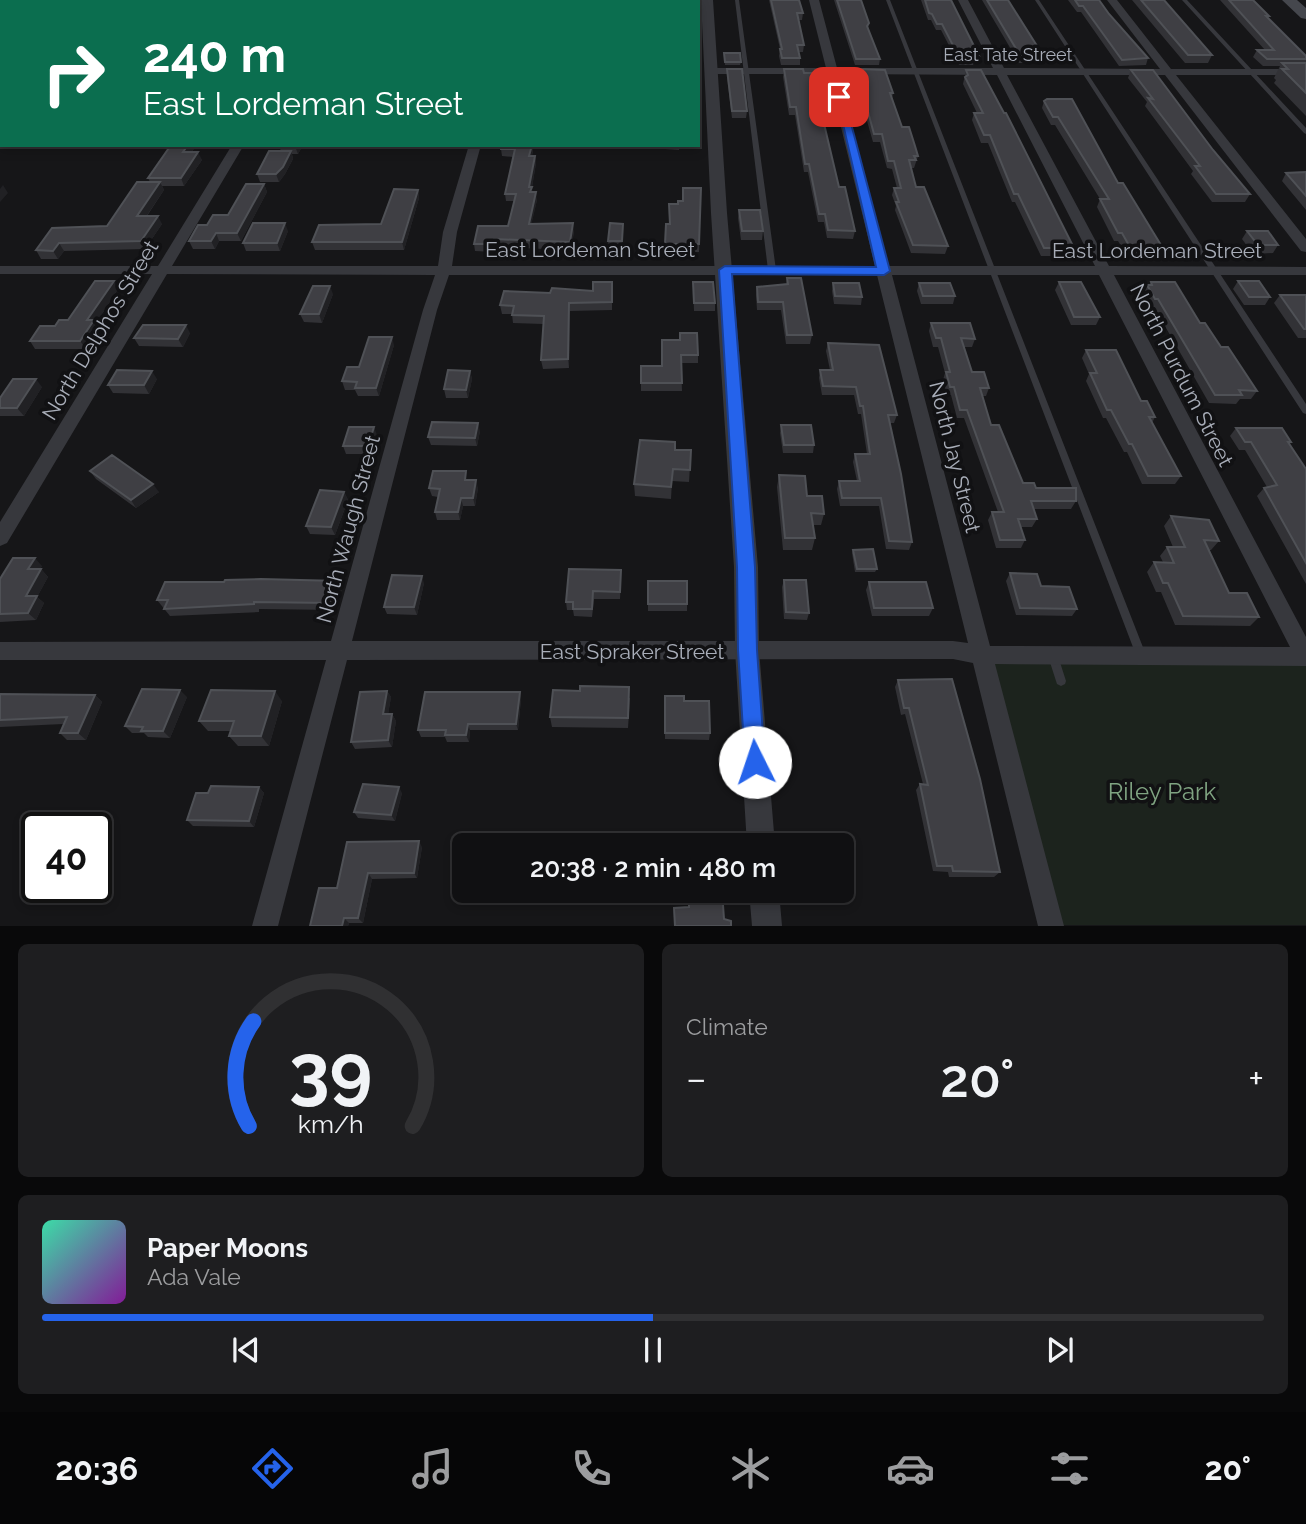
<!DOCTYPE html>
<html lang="en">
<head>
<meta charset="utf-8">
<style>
  :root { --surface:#101012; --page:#1e1e20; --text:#f1f3f6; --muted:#9c9d9f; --line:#303032; --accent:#2563eb }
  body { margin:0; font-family:Raleway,sans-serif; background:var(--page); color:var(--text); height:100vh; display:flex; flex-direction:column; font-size:26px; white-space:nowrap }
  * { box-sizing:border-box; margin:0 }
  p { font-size:23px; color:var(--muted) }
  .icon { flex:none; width:38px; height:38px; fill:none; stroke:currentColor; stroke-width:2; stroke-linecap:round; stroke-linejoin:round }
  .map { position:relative; height:926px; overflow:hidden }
  .panel { display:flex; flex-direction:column; gap:18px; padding:18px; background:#09090a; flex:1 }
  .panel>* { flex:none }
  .hud { position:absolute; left:0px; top:0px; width:700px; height:147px; box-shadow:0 4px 10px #0003,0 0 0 2px var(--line); background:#0b6e4f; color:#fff; overflow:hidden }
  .speed { position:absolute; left:21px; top:812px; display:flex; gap:14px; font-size:35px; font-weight:700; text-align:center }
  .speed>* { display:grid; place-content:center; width:91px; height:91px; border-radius:50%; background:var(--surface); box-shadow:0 4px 10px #0003,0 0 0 2px var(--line); line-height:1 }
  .speed .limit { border:4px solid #111; border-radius:10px; background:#fff; color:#111 }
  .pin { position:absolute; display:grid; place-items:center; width:60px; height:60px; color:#fff; margin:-30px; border-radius:14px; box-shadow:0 4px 10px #0006 }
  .me { position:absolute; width:77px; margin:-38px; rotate:356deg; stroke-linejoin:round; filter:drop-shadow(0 0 5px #0008) }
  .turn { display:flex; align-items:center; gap:24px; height:147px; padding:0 28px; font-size:32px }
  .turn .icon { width:91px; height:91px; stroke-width:2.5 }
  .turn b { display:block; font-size:49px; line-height:60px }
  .big { font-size:52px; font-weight:600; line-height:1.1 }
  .panel .tile { flex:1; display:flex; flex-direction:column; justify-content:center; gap:10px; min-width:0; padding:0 24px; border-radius:10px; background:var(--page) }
  .panel .dial { align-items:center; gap:0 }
  .dial svg { height:182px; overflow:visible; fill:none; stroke:var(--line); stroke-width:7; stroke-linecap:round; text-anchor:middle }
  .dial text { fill:var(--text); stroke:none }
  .song { display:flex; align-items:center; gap:21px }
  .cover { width:84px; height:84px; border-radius:10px; background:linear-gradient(135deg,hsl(160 70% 55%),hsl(290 70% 35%)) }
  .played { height:7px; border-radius:4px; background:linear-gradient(90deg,var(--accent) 50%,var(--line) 50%) }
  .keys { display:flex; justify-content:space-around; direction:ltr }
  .heat { display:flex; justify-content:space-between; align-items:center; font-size:38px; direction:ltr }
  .panel .tiles { flex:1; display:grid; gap:18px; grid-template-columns:1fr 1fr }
  .tile:last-child { grid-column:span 2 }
  .trip { position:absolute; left:452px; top:833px; width:402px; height:70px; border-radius:10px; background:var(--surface); box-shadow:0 4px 10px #0003,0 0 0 2px var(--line); font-weight:600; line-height:70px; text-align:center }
  .tabs { display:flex; height:112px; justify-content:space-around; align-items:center; background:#060607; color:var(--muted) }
  .tabs .icon { width:49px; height:49px }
  .tabs .current { color:var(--accent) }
  .tabs b { font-size:32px; color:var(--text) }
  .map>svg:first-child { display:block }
  .green { fill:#1c231d }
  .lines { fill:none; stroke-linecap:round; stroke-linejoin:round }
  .service { fill:#37383d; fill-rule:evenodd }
  .minor { fill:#37383d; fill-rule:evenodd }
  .tertiary { fill:#37383d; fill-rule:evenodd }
  .secondary { fill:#45474d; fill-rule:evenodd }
  .wall { fill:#323236 }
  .shaded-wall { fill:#212124 }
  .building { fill:#3f3f44; stroke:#4f5156; stroke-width:2 }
  .route { fill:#2563eb; stroke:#184099; stroke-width:2 }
  .labels { text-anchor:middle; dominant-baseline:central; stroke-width:7; stroke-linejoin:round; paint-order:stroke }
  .far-street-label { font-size:18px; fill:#a8adb8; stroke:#111113 }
  .street-label { font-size:21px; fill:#a8adb8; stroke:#111113 }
  .near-park-label { font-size:24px; fill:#7fa381; stroke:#111113 }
</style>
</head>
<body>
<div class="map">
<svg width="1306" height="926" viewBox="0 0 1306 926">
  <rect width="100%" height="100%" fill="#161618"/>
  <!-- green -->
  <path class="green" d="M983,655L1306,657V925H1051Z"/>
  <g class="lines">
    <!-- service -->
    <path class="service" d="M735,0H739L776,270L772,272L768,270Z
      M886,0H890L1146,655L1145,658L1141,660L1137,658L1136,655Z
      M1035,0H1039L1306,404V414L1303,413Z
      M1182,0H1187L1306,128V134L1304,133Z
      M1053,651L1057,653L1058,656L1066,681L1065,684L1061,686L1057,684L1056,681L1048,656L1049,653Z"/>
    <!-- minor -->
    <path class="minor" d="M322,0H332L321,2Z
      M511,0H521V2H511Z
      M809,0H819L837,68H993L958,0H968L1004,68L1160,69L1107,0H1117L1171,69H1306V75H1176L1306,239V252L1301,251L1165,75H1007L1109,266L1306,267V275H1114L1306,637V666L995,664L1064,926H1038L973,663L953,659L347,660L278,926H252L326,660H0V642L331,641L423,310L435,275L167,274L7,543L0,546V522L152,274H0V266H158L232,145H244L172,266H438L443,232L469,145H481L457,232L452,266H875L828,74H711L706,71L711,68H826ZM838,74L997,75L1095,266H889ZM449,275H877L968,643L953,641H352L437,310ZM892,275H1099L1290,647L990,646Z"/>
    <!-- tertiary -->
    <path class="tertiary" d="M129,0H141L127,2Z
      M701,0H713L727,213L758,567L759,650L775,845H747L735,650L734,567L711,213Z
      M0,137L2,145L5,146L0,147Z
      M749,891H779L782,926H752Z"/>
    <!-- secondary -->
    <path class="secondary" d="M1282,0H1297L1306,8V19L1301,18Z"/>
  </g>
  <!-- wall -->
  <path class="wall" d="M769,0H799L803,13L802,20H799L804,45L803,52H799L800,58V65H781L779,56L780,49Z
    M834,0H861L869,23L868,29L880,59L879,65H855Z
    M921,0H951L979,56L977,62H974L973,65H959L941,30H936L931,20H928Z
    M982,0H1008L1044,57L1042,63H1019Z
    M1068,0H1099L1109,14L1148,58L1146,65L1119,66L1081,12H1077Z
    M1132,0H1164L1212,55L1208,63H1185Z
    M1220,0H1253L1269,16L1268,18L1306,56V116L1274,83L1276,80L1274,78L1280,66H1263L1253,57L1257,50H1265Z
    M724,53L741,62L740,65H725Z
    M727,69L747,111L746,118H732L727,77Z
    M784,69L839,187L855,231L853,239L827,238L824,222H818L808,172H804L795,115H789L783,77Z
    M860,69L893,93L892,99L902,127L918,156L914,168H911L916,187L948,246L945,254L911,253L895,210L896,206L892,195L894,188H897L892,169L887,168L880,142H873L856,82Z
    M966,70L1074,248L1070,256H1041L1015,202H1012L988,143H981L972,120L974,113H977L963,84Z
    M1131,70L1213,150L1250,194L1245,202H1212L1191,174L1193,171L1145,106L1147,102L1128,78Z
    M1044,101L1118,183L1164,250L1160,257H1128L1118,241H1114L1097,207L1100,199L1055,125H1051L1042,108Z
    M167,145H196L192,152L202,160L184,186H162L164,190L147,216L162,224L145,249L64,251L58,259H41L36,250L107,226L150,182L148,178L169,148Z
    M303,145L298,154H292L293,159L285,174L279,182H260L257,174L281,151L279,146Z
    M665,145H679V150L665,149Z
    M501,149L533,150L532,156H535L536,163L532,187V192L537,200L531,224L574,231L571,250L495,247L494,252L475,251L474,244L508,226L514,201H506L505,194L513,157L502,156Z
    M1306,172V210L1282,181L1286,173Z
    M264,184L267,192L241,241H219L215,249H193L189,241L207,225L228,215Z
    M701,188L699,252H665L666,224H669L678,204Z
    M418,190L419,198L404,250H315L312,242L381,224Z
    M739,210L763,231L762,240H741L738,218Z
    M288,231L280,251H246L243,243Z
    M1247,231L1278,245L1273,253L1253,254L1242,239Z
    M623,232L622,250L609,249L608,241Z
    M787,278L812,335L810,344H786L781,310H757L756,295L757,287L786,284Z
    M1238,281L1270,297L1265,305H1244L1233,289Z
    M612,282V310L570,311L569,368L543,369L541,360L543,324L513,323L512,314H502L500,305L550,293L593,291Z
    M693,282L715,303V311H694Z
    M1059,282L1100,317L1096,325H1071L1055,290Z
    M1151,282L1200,323L1257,391L1251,399H1240L1236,404L1209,403L1154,307H1151L1143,293L1147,285H1150Z
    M833,283L862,297L861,305L834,304L832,291Z
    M919,283L955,296L953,304H921L917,291Z
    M118,289L96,323L99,329L86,349H35L30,341L55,326L68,320Z
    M333,294L322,323L304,322L300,314Z
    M1280,295H1306V338H1298L1274,303Z
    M931,323L975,339L972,347H964L972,372L989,388L986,396H983L991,425L1023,483L1076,501L1071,509H1033L1037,519L1032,527H1021L1025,540L1021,548H996L988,520L992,512H998L964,418H957L951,395H947L943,380L945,373L938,347H933L929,331Z
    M190,333L183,347L139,346L134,338Z
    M662,340L698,355V363H681L682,391H641V366H662Z
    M828,343L897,415L894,423H890L912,542L909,550L886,549L879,506H840L837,489L839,481H857L853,462L855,454H867L861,414H858L854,395H822L819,378L820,370H830L826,351Z
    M394,345L379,396H358L355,390H345L342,381L359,367Z
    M1086,350L1141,401L1155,417L1152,423L1181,476L1175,484H1142L1127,452H1124L1106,418H1103L1086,381L1089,374L1082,358Z
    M470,371L472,379L468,398H446L444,389Z
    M157,379L149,394L113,393L108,385Z
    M42,387L24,416H0V398Z
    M781,425L814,445L813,453H783L780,433Z
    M1236,428L1291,442L1290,444L1306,469V584L1257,496L1264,488L1267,487L1245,450H1239L1230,436Z
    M480,431L477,446L431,445L428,437Z
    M377,435L371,454H346L343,446Z
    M675,450H691L689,482L672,481L671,499L635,496L634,484Z
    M90,471L159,492L136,508L96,479Z
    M779,475L807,496L824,514L821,525H813L815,538L812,550H783L777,487Z
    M468,480L478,488L475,506H463L460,520H437L435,512L438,497L432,496L429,488Z
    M344,492L348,500L335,535L310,534L306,526Z
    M1171,516L1219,541L1211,550H1208L1229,593L1259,617L1250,626L1175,625L1161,592H1156L1147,572L1154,562H1163L1160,556L1167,547H1173L1164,526Z
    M853,550L877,569L875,572H855L852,553Z
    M42,566L40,569H41L48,577L37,597L44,603L36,620L0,622V579Z
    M1010,573L1041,586L1077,609L1072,616L1016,615L1006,581Z
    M621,578L620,599H594L592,617L574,616L573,610H567L566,602Z
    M784,580L809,613L807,620L784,619L782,587Z
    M339,581L342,588L336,610L259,609V612L170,616L157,600L224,582Z
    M648,581L687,604V611H648Z
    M869,582L933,608L929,616H872L866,590Z
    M424,583L417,615L387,614L384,607Z
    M898,680L1000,872L994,877H949L948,872L933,871L916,790L920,784H923L905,714L901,715L895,687Z
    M387,691L391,697L388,714H392L396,721L392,747L355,749L351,742Z
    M580,691L630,698L628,728L552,727L550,717Z
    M520,692L521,699L518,730H470L469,742H447L445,737H421L418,730Z
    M0,695H95L102,702L86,740H67L60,733L63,724L0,727Z
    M665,696L684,701L710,733L709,740L665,739Z
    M187,697L170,738L148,737L144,733H132L125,726Z
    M282,701L269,746H238L229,736L231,731H208L199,721Z
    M259,787L264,793L254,827L193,826L187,820L208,793Z
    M402,793L395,821L358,818L354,812Z
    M422,847L417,878L372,879L363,923H349L348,926H310L337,888Z"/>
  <!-- shaded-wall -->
  <path class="shaded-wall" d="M188,145H196L187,160L183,152Z
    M296,145H303L298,154L295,146Z
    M532,145H533V150L530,163L529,156Z
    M291,151L293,159L285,174L279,182L276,174Z
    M198,152L202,160L184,186L181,178Z
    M535,156L536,163L532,187L533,194L531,200L529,187Z
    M160,182L164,190L141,224L137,216Z
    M264,184L267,192L241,241L237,233Z
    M3,185L8,193L0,202V189Z
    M418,190L419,198L404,250L402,242Z
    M536,192L537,200L530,231L529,224Z
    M158,216L162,224L145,249L141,241Z
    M285,223L288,231L280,251L277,243Z
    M573,223L574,231L571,250L570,242Z
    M216,233L219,241L215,249L211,241Z
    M59,243L64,251L58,259L53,251Z
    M114,281L118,289L96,323L99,329L86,349L80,341L87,320Z
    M330,286L333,294L322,323L319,314Z
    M569,303L570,311L569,368L568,359Z
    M186,325L190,333L183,347L178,339Z
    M392,337L394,345L379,396L376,388Z
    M152,371L157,379L149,394L144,385Z
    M470,371L472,379L468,398L466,390Z
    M36,379L42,387L24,416L17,408Z
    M478,423L480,431L477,446L475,438Z
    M374,427L377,435L371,454L368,446Z
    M476,480L478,488L475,506L473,498Z
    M153,484L159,492L136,508L131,500Z
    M344,492L348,500L335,535L331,527Z
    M461,498L463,506L460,520L458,512Z
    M35,558L42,566L35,577L28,569Z
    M41,569L48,577L37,597L44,603L36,620L28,613L26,596Z
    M422,576L424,583L417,615L414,607Z
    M339,581L342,588L336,610L332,603Z
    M180,690L187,697L170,738L163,731Z
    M275,691L282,701L269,746L261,736Z
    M387,691L391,697L387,721L383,714Z
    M520,692L521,699L518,730L516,724Z
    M95,695L102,702L86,740L78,733Z
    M392,714L396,721L392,747L388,740Z
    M468,724L470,730L469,742L466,735Z
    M259,787L264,793L254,827L249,821Z
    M399,787L402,793L395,821L391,815Z
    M419,841L422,847L417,878L414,873Z
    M368,873L372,879L363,923L358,918Z
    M344,918L349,923L348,926H342Z"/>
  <!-- building -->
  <path class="building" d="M347,0H367L366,2H346Z
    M479,0H505V2H478Z
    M533,0H550V2H532Z
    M671,0H688V2H671Z
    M771,0H799L803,13H797L804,45H797L800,58H782L780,49H782Z
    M837,0H861L869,23L867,26L880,59H856Z
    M925,0H951L979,56H973L975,59H960L942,24H937L932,14L929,13Z
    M987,0H1008L1044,57H1021Z
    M1075,0H1099L1109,14L1148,58L1122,60L1083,6H1079Z
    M1141,0H1164L1212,55H1188Z
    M1229,0H1253L1269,16H1266L1306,56V59H1267L1257,50H1274Z
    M724,53H740L741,62H725Z
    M1282,63H1306V93L1282,69H1288Z
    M727,69H742L747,111H732Z
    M784,69H803L804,73H812L839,187H845L855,231L828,230L825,214H819L809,164H805L796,107H790Z
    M860,69L885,70L893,93H890L902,127H909L915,146L918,156H914L916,160H909L916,187H924L948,246L913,245L896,202H899L894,188H901L894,161H888L882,134H874L858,75H861Z
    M966,70H981L1004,113H1006L1074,248H1044L1018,194H1014L990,135H984L974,113H983L965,77L968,75Z
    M1131,70H1153L1213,150L1250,194H1216L1195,166H1200L1148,98L1153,99Z
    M1047,99H1072L1118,183H1123L1164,250L1131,249L1122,233H1118L1100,199H1109L1058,117H1053L1044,101Z
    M171,145H188L183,152H198L181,178H148Z
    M280,145H296L295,146H279Z
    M501,145H532L529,156H535L529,187H532L530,192H536L529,224L573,223L570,242L494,239L493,244H474L478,226H508L516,194H505L515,149H501Z
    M269,151H291L283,167L276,174H257Z
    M1306,172V196L1286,173Z
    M137,182H160L137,216H158L141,241L59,243L53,251L36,250L52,228L107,226Z
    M246,184H264L237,233H216L211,241H189L198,225H207L213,215H228Z
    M683,188H701L699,244H665L666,224H670L669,204H678V201H683Z
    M394,189L418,190L402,242H312L319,225L381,224Z
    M739,210H760L763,231H742Z
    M253,223H285L277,243H243Z
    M610,223L623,224L622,241H608Z
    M1247,231H1268L1278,245H1258Z
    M787,278H801L812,335H787L783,302H758L757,287L788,284Z
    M95,281H114L87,320H94L80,341H30L40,326H55L59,320H68Z
    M1238,281H1259L1270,297H1249Z
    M593,282H612V302L569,303L568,359L541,360L544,316L512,315L514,306L500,305L504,291L550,293L552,288L593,291Z
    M693,282H713L715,303H694Z
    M1059,282H1081L1100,317H1074Z
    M1151,282H1175L1200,323H1205L1221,347H1228L1257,391L1239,390L1242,395H1215L1158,299H1155L1147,285H1152Z
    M833,283H859L862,297L835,296Z
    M919,283H950L955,296H923Z
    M313,286H330L319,314H300Z
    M1280,295H1306V329H1304Z
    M931,323H970L975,339L961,338L972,372H984L989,388H980L991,425H999L1023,483H1034L1036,488H1076V501H1031L1037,519H1018L1025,540H1000L992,512H1004L967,410H960L954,387H950L946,372H950L941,338H936Z
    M143,325H186L178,339L134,338Z
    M680,333H697L698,355H681L682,383H641V366H662V340H680Z
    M369,337H392L376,388H355L357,382L342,381L347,367H359Z
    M828,343L879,345L897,415H888L901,474L912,542L889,541L881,498H842L839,481H860L855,454H870L863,406H860L856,387L823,386L820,370H833Z
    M1086,350H1116L1141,401H1147L1155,417H1149L1181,476H1148L1132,444H1129L1111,410H1107L1090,373H1097Z
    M117,370L152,371L144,385H108Z
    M448,370L470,371L466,390L444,389Z
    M13,379H36L17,408H0V398Z
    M432,422L478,423L475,438L428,437Z
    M781,425H811L814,445H784Z
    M349,427H374L368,446H343Z
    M1236,428H1282L1291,442H1288L1306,469V563L1264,488L1277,485L1251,442H1245Z
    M640,440L675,442V450H691L690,470L673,469L671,487L634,484Z
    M112,455L153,484L131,500L90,471Z
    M433,471H466L465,480H476L473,498H461L458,512H435L440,489L429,488Z
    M779,475L805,476L807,496H822L824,514L811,513L815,538H785Z
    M320,490L344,492L331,527L306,526Z
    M1171,516L1209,520L1219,541L1204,540L1229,593H1247L1259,617L1183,616L1168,583H1163L1154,562L1174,563L1167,547H1185Z
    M873,549L877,569H857L853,550Z
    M13,558H35L28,569H41L26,596H37L28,613L0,614V579Z
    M569,569L621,570L620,592L593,591L592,609H573V602H566Z
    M1010,573L1037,574L1041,586L1069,587L1077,609L1020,608Z
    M392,575L422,576L414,607H384Z
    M261,579L339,581L332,603L254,602V604L164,609L168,600H157L165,582H224L225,580Z
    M784,580H806L809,613L786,612Z
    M648,581H687V604H648Z
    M869,582H926L933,608H874Z
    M952,679L980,779L1000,872L953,871L952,866H937L920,784L928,785L909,708H904L898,680Z
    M580,686L629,687L628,718L550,717L553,690L580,691Z
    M142,689L180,690L163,731H141L143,727L125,726Z
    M211,690L275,691L261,736H229L234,721H199Z
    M387,691L383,714H392L388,740L351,742L360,692Z
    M425,692H520L516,724H468L466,735H445L446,730H418Z
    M0,694L95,695L78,733H60L67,717L0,720Z
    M665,696H684V701H709L710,733H665Z
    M363,784L399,787L391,815L354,812Z
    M211,786L259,787L249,821L187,820L196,793H208Z
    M686,839H719V845H686Z
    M419,841L414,873H368L358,918H344L342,926H310L319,888H337L347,842Z
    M689,891H722L724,919L731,921V926H675L674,908L689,907Z"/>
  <!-- route -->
  <path class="route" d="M836,94L844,97L890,271L884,275L732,274L755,567L757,650L765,762L762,769L755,772L748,769L745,762L738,650L737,567L719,270L725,266L876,267Z"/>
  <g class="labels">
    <!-- far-street labels -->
    <g class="far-street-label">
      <text x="1008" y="54">East Tate Street</text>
    </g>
    <!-- street labels -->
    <g class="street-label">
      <text x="590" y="249">East Lordeman Street</text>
      <text x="1157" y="250">East Lordeman Street</text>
      <text transform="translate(100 330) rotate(-59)">North Delphos Street</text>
      <text transform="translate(1182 375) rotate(63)">North Purdum Street</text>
      <text transform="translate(955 457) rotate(76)">North Jay Street</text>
      <text transform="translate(348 529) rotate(-75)">North Waugh Street</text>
      <text x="632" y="651">East Spraker Street</text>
    </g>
    <!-- near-park labels -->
    <g class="near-park-label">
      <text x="1162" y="791">Riley Park</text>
    </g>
  </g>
</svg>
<div class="speed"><div class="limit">40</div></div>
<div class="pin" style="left:839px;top:97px;background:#d93025"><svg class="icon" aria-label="arrive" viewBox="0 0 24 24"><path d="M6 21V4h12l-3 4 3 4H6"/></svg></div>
<svg class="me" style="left:755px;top:762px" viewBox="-20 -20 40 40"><circle r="19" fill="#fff"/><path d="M0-13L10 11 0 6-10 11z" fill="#2563eb"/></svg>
<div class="trip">20:38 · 2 min · 480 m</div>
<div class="hud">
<div class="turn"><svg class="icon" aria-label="right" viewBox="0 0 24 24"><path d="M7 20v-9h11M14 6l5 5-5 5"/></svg><div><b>240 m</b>East Lordeman Street</div></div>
</div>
</div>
<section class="panel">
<div class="tiles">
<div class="tile dial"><svg viewBox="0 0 100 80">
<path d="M14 69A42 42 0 1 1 86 69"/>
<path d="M14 69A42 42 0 0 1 16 23" stroke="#2563eb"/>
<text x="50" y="56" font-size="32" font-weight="700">39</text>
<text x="50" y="72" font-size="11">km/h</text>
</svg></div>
<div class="tile"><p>Climate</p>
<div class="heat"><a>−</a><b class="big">20°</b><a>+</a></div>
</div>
<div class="tile">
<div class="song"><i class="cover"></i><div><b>Paper Moons</b><p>Ada Vale</p></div></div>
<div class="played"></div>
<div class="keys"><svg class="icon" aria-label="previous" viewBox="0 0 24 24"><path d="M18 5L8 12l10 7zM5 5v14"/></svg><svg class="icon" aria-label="pause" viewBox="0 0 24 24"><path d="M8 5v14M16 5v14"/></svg><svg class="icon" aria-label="next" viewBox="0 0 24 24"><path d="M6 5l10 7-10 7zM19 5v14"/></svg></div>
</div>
</div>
</section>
<nav class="tabs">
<b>20:36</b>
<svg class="icon current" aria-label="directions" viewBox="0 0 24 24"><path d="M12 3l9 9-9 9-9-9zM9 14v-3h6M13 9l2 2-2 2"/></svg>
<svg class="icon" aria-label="music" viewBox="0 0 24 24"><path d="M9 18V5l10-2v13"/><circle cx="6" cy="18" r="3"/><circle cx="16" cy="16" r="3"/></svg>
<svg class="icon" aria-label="phone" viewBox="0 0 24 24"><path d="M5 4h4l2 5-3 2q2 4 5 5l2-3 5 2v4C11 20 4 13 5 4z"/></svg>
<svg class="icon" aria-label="climate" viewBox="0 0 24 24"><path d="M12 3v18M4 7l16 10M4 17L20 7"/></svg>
<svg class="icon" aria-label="car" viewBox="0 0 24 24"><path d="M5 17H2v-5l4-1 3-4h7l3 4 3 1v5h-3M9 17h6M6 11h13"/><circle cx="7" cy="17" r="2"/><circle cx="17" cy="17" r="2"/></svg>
<svg class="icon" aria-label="filters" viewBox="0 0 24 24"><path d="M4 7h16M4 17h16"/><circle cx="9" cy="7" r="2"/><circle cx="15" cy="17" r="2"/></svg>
<b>20°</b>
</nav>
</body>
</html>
